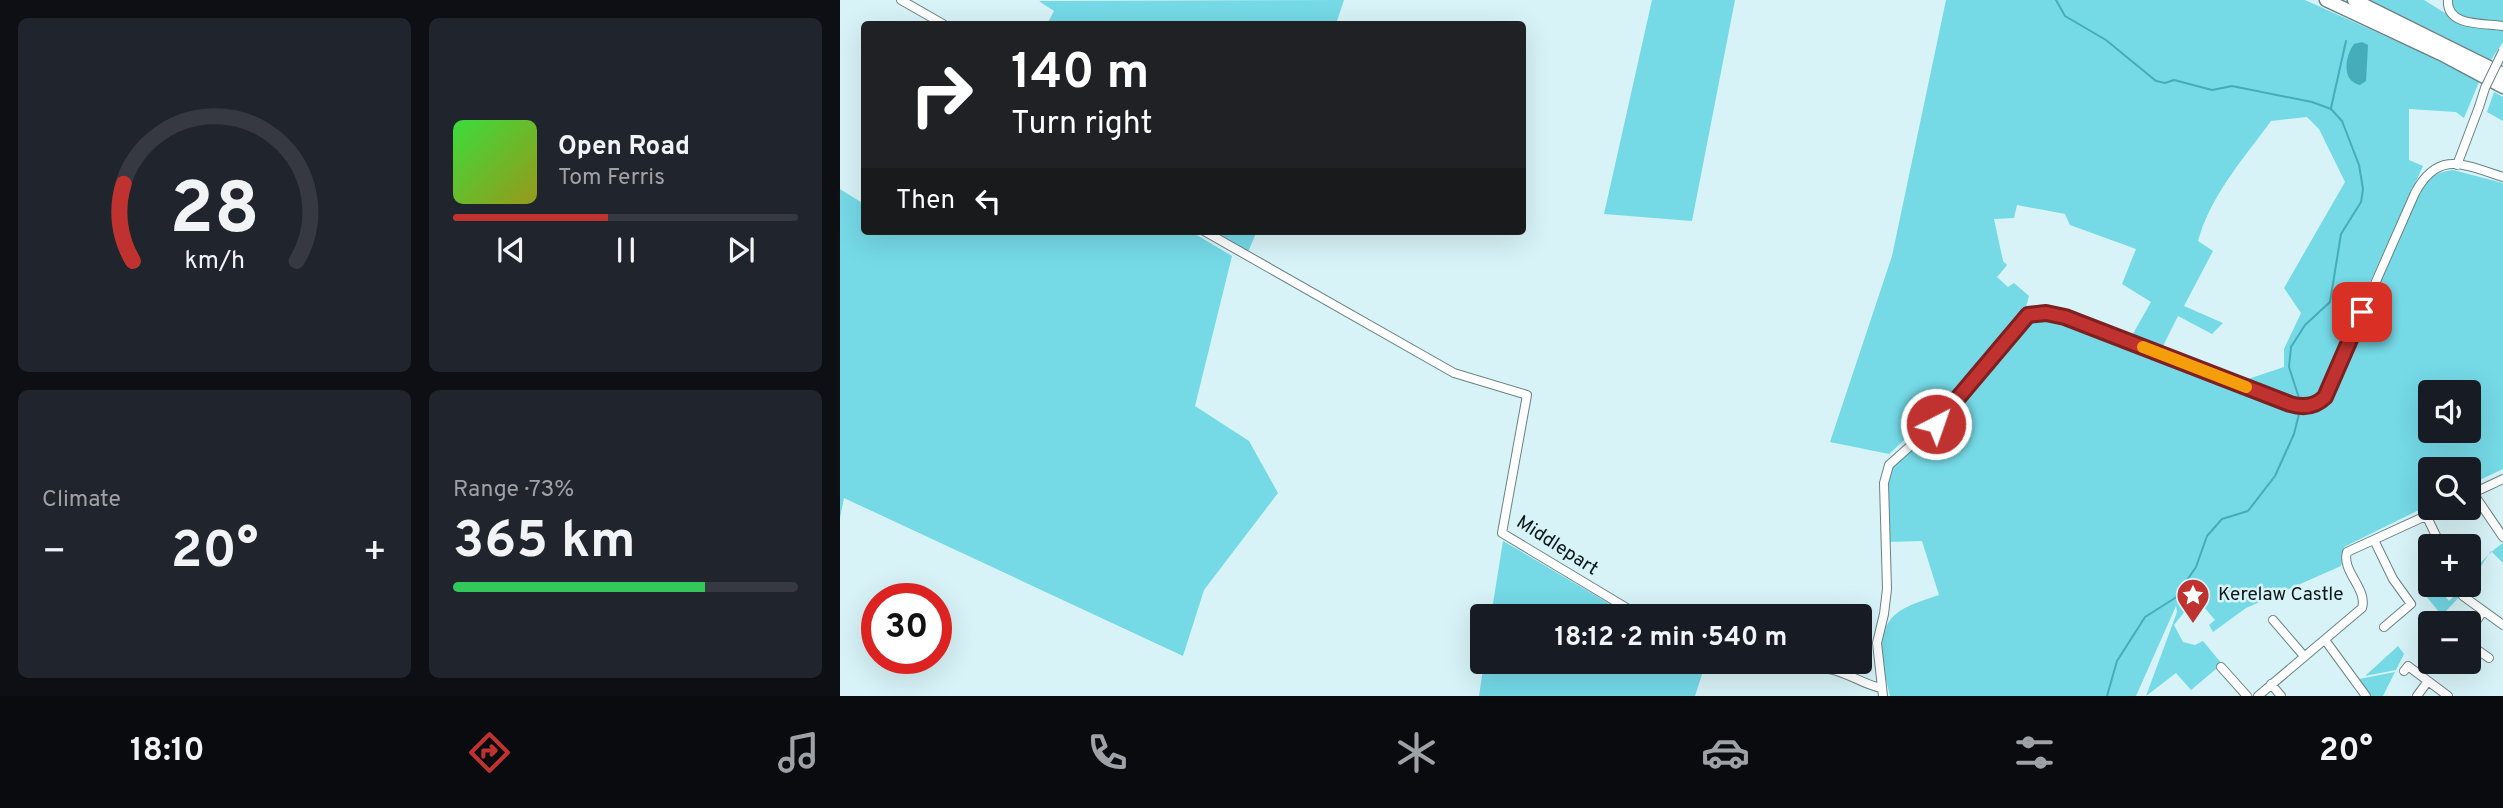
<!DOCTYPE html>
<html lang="en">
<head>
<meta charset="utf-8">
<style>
  :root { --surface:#171b24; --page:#20242c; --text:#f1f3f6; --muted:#9ea1a6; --line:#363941; --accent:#c03230 }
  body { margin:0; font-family:Overpass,sans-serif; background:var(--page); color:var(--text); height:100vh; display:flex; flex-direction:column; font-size:26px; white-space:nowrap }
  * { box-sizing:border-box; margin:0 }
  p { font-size:23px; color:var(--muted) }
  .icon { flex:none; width:38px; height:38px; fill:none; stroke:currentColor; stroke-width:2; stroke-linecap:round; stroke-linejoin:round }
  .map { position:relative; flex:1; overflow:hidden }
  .panel { display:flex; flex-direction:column; gap:18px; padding:18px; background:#0d0f14; width:840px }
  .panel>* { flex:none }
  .banner { position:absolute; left:21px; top:21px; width:665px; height:214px; border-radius:7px; box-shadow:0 7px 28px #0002; background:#202124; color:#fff; overflow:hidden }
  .tools { position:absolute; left:1578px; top:380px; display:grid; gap:14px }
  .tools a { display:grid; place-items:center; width:63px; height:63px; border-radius:7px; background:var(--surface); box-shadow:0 7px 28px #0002; font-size:35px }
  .speed { position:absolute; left:21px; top:583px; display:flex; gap:14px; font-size:35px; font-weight:700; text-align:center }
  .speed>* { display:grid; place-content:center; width:91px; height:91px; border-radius:50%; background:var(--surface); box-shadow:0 7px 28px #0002; line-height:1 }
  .speed .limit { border:10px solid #d22; background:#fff; color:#111 }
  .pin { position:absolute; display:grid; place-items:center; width:60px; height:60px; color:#fff; margin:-30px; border-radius:14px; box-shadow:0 4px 10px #0006 }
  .me { position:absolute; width:77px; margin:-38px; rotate:41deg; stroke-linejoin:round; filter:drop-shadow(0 0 5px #0008) }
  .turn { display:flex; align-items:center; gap:24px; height:147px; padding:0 35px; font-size:32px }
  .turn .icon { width:91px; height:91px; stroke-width:2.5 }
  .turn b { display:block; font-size:49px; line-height:60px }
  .then { display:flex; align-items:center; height:66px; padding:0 35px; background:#0003; gap:14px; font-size:26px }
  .big { font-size:52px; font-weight:700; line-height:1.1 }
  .panel .card { flex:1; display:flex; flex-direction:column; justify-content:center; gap:10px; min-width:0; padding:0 24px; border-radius:10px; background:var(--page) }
  .panel .dial { align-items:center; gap:0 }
  .dial svg { height:182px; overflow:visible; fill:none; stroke:var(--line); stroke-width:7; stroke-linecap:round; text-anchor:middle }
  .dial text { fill:var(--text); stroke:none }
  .song { display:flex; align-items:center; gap:21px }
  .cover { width:84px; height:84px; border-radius:10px; background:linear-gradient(135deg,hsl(120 70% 55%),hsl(60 70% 35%)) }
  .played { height:7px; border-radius:4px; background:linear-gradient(90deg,var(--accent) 45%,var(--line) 45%) }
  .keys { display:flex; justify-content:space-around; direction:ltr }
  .heat { display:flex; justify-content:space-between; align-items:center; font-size:38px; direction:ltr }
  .charge { height:10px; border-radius:5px; background:linear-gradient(90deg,#34c759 73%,var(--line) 0) }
  .panel .tiles { flex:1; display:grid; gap:18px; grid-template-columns:repeat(2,1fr) }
  .trip { position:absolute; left:630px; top:604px; width:402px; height:70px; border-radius:7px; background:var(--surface); box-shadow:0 7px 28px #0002; font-weight:700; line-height:70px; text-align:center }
  .dock { display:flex; height:112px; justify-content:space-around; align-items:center; background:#090b0e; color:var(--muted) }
  .dock .icon { width:49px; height:49px }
  .dock .selected { color:var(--accent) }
  .dock b { font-size:32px; color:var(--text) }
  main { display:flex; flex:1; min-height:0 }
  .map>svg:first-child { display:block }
  .green { fill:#75d9e6; fill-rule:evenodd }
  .water { fill:#44adb9 }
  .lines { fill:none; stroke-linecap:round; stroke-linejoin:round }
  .stream { stroke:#44adb9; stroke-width:2 }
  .minor-casing { stroke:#698285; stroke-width:10 }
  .highway-casing { stroke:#698285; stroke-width:15 }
  .minor { stroke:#fff; stroke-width:8 }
  .highway { stroke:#fff; stroke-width:12 }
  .minor-bridge-casing { stroke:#698285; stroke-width:10; stroke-linecap:butt }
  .minor-bridge { stroke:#fff; stroke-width:8 }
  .route-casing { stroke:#7d201f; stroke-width:18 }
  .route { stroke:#c03230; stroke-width:12 }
  .slow { stroke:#f59e0b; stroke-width:12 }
  .labels { text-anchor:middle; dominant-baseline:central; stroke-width:5; stroke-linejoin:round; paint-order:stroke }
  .street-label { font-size:19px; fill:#0c1617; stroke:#d7f3f7 }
  .poi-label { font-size:19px; fill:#0c1617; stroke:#d7f3f7; text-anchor:start }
</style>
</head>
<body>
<main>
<section class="panel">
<div class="tiles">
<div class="card dial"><svg viewBox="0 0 100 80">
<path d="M14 69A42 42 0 1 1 86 69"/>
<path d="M14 69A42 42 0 0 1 10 35" stroke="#c03230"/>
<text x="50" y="56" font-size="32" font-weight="700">28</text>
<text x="50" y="72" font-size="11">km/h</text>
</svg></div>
<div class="card">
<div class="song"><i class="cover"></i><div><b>Open Road</b><p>Tom Ferris</p></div></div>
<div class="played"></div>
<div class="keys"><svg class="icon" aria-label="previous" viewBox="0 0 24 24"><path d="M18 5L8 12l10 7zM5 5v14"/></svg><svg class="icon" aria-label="pause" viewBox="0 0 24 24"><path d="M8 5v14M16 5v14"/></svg><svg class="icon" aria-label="next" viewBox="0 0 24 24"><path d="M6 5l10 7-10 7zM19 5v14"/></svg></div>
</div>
<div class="card"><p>Climate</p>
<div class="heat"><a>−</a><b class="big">20°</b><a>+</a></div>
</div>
<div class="card"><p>Range · 73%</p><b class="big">365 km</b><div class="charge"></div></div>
</div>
</section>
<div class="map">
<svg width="1663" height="696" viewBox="0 0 1663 696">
  <rect width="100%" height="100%" fill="#d7f3f7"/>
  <!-- green -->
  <path class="green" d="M504,0L496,24H207L214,11L199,1Z
    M812,0H895L852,221L764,214Z
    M1106,0H1465L1585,54L1639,82L1624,118L1616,112L1569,109V160L1583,166L1483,385L1473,398L1461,403L1408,379L1444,367V349L1461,313L1444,288L1505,182L1479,129L1467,117L1431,121C1404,158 1370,196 1358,241L1373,251L1344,306L1383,323L1372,334L1338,316L1321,350L1290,339L1311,302L1282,284L1296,249L1230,225L1225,214L1177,205L1174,218L1154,219L1163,261L1167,265L1157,277L1168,287L1174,283L1189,296L1186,307L1107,401L1049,454L990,442L1052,256Z
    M1531,0H1584L1618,21L1663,28V42L1651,60Z
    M1611,0H1663V23L1619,16L1613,11Z
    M1654,92L1663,97V121L1647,112Z
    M1613,170L1663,183V469L1629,485V469H1591V504L1504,547L1501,566L1406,608L1373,632L1369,625L1375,620L1363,606L1345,611L1334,625L1343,642L1355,645L1363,641L1382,664L1351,690L1336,673L1306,696L1337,612L1336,606L1296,696H1050C1043,667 1031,627 1063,609C1074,603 1087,599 1099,595L1082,541L1048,542C1047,516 1042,487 1054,463L1110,416L1191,320L1205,317L1225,321L1339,367L1467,414C1486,409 1489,402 1494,383L1577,199C1588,179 1588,174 1613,170ZM1591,392H1629V430H1591Z
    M0,189L24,204V231H350L392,256L355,406L409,441L438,493L364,590L343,656L4,498L0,518Z
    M371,231H417L408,252Z
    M663,541L677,549L790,616H651Z
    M1663,543V563L1651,551L1629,584C1630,571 1652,550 1663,543Z
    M1596,585L1609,601L1618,592L1621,595L1595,623H1591L1600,613L1585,595Z
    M1558,646L1564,654L1556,670L1525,676Z
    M644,662H866L855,696H639Z
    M1555,672L1543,696H1531L1519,679Z"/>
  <!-- water -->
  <path class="water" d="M1522,42L1528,45L1526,81L1520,85C1501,81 1505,56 1514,44Z"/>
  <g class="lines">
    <!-- stream -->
    <path class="stream" d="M1216,0L1225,16L1266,40L1316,81L1325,83L1334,80L1372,90L1392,86L1472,102L1491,109L1502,121L1519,165L1523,189L1521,202L1501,234L1490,302L1465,325L1451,347L1449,367L1460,401
      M1491,108L1506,41
      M1267,696L1277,661L1305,617L1335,598L1356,567L1367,536L1382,519L1408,511L1435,476L1454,434L1460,410"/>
    <defs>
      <path id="minor" d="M61,0L103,24
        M1608,0C1606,27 1644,23 1663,26
        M1617,165L1639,107
        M364,231L614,373L687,395L662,533L800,616
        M1633,493L1663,537
        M1631,494L1663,479
        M1586,515L1601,546
        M1534,540L1553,579L1571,604L1544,627
        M1623,596L1663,625
        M1433,620L1464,656
        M1629,632L1643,611
        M1485,640L1526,696
        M1629,644L1649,658
        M895,662L989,669C1007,672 1022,684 1041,688
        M1381,667L1407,696
        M1564,671L1568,666L1608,696
        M1431,684L1441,696
        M1043,696L1037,643L1044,614L1047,589L1044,483L1049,465L1096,423L1188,315L1206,313L1225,317L1450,404L1469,406L1481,402L1485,397L1575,193C1598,150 1623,164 1663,177
        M1418,696L1522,608C1528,589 1501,571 1507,552L1603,508
        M1577,696L1588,681"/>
      <path id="highway" d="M1486,0L1601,54L1663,87
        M1514,0L1663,74"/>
    </defs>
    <!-- minor casing -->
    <use href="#minor" class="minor-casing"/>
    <!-- highway casing -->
    <use href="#highway" class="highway-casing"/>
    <!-- minor -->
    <use href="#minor" class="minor"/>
    <!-- highway -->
    <use href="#highway" class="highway"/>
    <defs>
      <path id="minor-bridge" d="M1639,107L1645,88L1663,51"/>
    </defs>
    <!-- minor-bridge casing -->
    <use href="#minor-bridge" class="minor-bridge-casing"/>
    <!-- minor-bridge -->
    <use href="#minor-bridge" class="minor-bridge"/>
  </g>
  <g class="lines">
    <defs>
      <path id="route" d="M1096,424L1188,315L1206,313L1225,317L1450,404C1463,408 1475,407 1485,397L1522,312"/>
    </defs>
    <!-- route casing -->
    <use href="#route" class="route-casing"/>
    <!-- route -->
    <use href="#route" class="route"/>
    <!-- slow -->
    <path class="slow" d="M1303,347L1406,387"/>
  </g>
  <!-- icons -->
  <defs>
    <symbol id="sight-pin" viewBox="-11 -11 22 30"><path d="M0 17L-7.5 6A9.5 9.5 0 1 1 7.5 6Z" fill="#c03230" stroke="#d7f3f7"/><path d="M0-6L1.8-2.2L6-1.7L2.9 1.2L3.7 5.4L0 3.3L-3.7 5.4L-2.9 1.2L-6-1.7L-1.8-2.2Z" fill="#fff"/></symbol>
  </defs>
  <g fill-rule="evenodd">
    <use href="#sight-pin" x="1334" y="576" width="38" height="52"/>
  </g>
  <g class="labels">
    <!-- street labels -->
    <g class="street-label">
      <text transform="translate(717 546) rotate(33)">Middlepart</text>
    </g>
    <!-- poi labels -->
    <g class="poi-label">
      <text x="1378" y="595">Kerelaw Castle</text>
    </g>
  </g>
</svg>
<div class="tools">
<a><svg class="icon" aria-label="sound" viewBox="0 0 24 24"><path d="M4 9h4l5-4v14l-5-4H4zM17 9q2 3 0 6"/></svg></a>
<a><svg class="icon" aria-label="search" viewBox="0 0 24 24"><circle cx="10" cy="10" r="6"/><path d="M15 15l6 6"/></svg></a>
<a>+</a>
<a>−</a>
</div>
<div class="speed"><div class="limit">30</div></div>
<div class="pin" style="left:1522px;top:312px;background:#d93025"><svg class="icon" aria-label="arrive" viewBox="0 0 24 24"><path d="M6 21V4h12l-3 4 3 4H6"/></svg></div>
<svg class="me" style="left:1096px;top:424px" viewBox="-20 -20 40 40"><circle r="17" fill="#c03230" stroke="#fff" stroke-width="3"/><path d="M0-11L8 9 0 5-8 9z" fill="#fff"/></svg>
<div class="trip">18:12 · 2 min · 540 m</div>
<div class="banner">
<div class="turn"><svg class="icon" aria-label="right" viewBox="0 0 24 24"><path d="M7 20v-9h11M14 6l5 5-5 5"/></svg><div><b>140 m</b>Turn right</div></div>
<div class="then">Then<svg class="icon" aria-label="left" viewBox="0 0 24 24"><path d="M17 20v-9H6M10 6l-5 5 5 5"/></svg></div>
</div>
</div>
</main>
<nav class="dock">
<b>18:10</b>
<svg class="icon selected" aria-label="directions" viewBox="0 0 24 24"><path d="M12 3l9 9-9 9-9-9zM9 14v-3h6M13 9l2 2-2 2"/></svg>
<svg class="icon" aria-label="music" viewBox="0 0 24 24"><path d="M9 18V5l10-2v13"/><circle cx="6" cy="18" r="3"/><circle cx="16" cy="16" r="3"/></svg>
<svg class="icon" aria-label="phone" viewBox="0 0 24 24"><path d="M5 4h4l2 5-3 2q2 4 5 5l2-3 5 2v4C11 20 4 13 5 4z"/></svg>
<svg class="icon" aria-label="climate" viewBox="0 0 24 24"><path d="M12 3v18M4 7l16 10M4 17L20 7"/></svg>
<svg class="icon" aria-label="car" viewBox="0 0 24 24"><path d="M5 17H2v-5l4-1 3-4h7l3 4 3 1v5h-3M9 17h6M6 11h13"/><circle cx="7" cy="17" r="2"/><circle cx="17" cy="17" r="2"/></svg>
<svg class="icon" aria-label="filters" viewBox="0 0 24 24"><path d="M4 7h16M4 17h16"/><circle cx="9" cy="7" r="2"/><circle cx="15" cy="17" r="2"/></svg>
<b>20°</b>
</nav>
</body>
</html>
